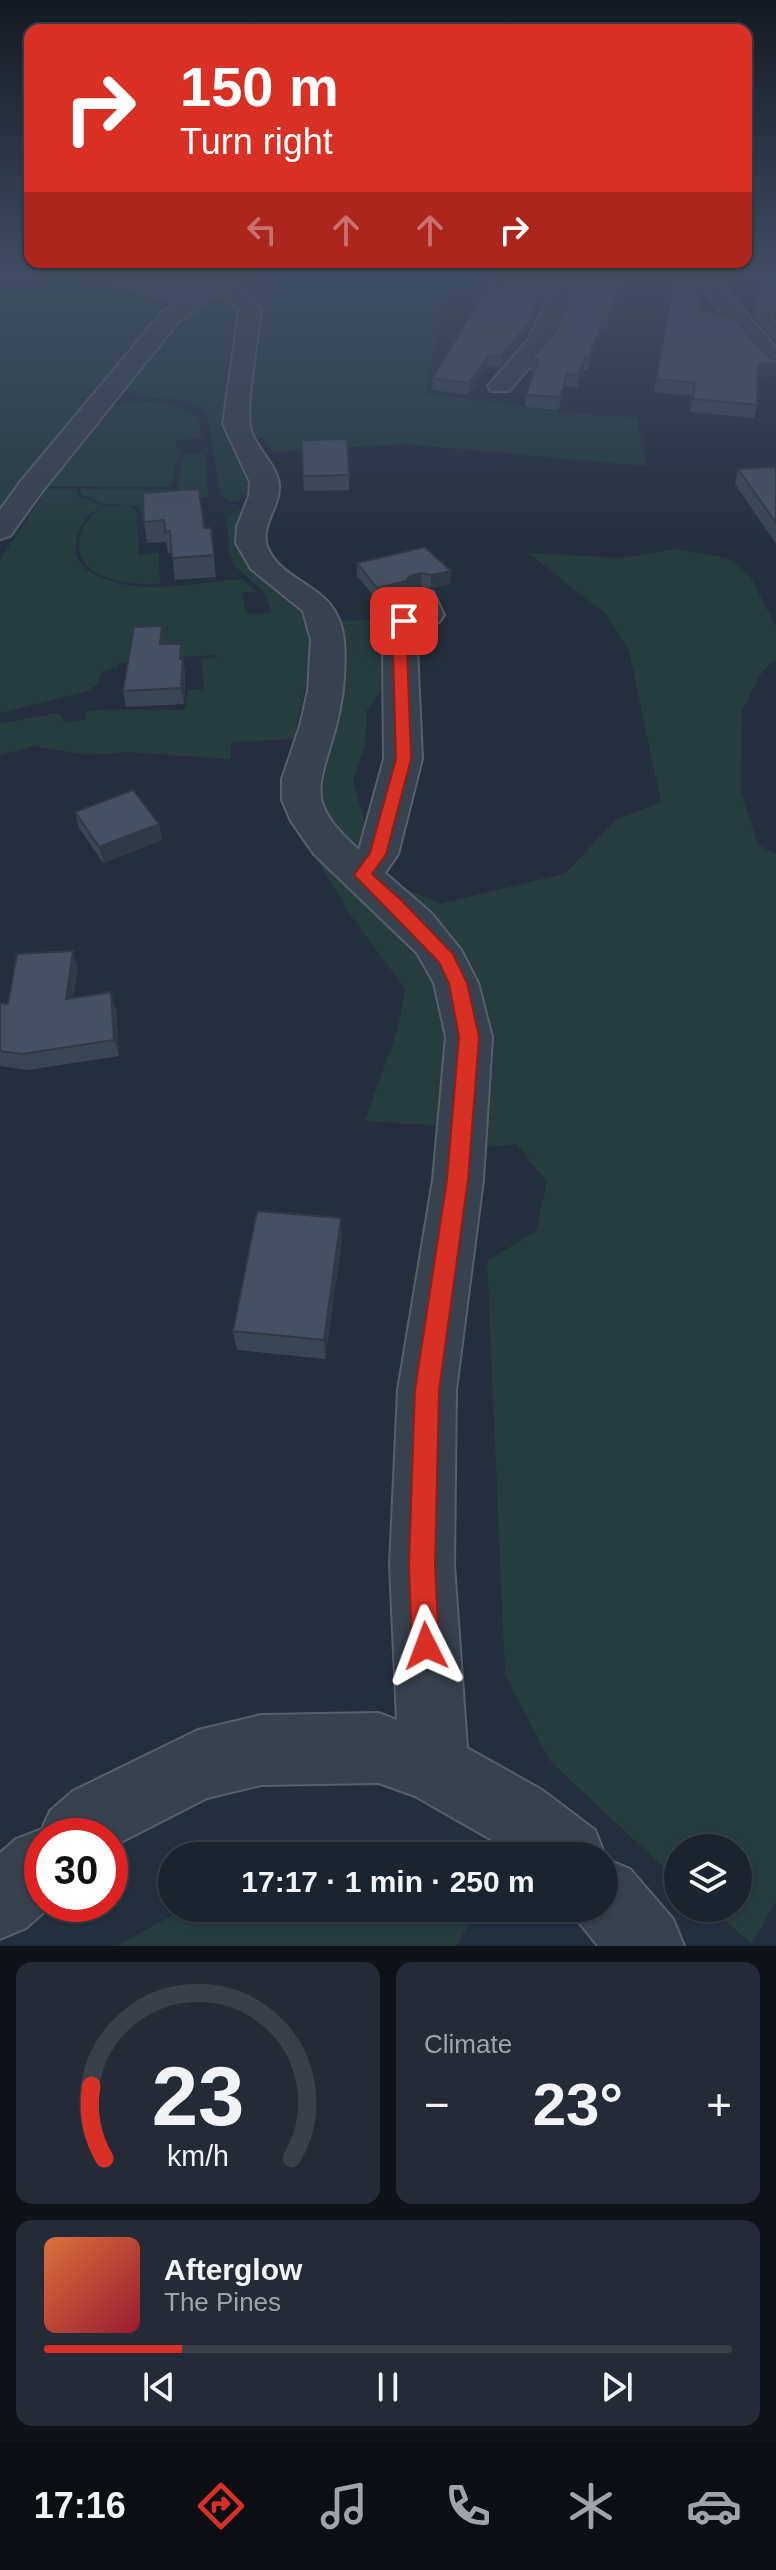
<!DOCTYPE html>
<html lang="en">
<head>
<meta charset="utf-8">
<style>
  :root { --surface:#1b232e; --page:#242b36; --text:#f1f3f6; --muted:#a0a4aa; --line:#39404a; --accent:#d93025 }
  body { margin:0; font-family:Arial,sans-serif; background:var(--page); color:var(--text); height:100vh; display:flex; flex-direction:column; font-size:30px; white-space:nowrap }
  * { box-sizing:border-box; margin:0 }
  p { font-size:26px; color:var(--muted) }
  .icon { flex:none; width:44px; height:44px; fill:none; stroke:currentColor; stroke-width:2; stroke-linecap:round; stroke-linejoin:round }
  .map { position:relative; height:1946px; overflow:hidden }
  .details { display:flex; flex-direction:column; gap:16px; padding:16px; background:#0f1319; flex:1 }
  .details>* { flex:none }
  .top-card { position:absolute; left:24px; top:24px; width:728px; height:244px; border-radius:16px; box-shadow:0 2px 6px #0004,0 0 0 2px var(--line); background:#d93025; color:#fff; overflow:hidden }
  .tools { position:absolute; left:664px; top:1834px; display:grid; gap:16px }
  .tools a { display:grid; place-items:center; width:88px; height:88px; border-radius:50%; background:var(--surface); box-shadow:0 2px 6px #0004,0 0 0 2px var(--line); font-size:40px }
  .speed { position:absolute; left:24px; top:1818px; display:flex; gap:16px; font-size:40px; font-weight:700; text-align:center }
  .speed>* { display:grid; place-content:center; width:104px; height:104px; border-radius:50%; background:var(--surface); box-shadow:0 2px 6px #0004,0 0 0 2px var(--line); line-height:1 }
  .speed .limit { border:12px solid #d22; background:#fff; color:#111 }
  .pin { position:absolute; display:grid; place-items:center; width:68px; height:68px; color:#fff; margin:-34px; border-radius:16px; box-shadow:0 4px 12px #0006 }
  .me { position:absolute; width:88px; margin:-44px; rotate:357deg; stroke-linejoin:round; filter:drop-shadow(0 0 6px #0008) }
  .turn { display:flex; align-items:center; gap:28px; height:168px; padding:0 24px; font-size:36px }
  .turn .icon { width:104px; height:104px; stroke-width:2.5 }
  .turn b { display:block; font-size:56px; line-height:68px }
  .lanes { display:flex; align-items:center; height:76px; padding:0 24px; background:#0003; justify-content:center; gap:40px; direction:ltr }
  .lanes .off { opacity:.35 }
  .big { font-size:60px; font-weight:800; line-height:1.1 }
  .details .widget { flex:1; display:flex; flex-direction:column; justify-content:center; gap:12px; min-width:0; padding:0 28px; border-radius:16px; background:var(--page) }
  .details .dial { align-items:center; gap:0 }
  .dial svg { height:208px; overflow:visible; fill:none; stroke:var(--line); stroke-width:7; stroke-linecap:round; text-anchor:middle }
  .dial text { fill:var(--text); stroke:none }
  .song { display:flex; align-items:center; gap:24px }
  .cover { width:96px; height:96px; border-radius:12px; background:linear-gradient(135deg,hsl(20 70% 55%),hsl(350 70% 35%)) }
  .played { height:8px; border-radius:4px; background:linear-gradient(90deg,var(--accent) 20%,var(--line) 20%) }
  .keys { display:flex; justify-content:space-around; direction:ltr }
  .heat { display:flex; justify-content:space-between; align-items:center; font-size:44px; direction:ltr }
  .details .tiles { flex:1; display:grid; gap:16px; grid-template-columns:1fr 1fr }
  .widget:last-child { grid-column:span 2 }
  .trip { position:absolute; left:158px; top:1842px; width:460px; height:80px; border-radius:40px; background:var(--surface); box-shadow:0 2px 6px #0004,0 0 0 2px var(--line); font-weight:800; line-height:80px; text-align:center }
  .tabs { display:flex; height:128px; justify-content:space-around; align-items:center; background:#0b0e12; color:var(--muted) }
  .tabs .icon { width:56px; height:56px }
  .tabs .selected { color:var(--accent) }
  .tabs b { font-size:36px; color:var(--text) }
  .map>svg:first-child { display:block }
  .green { fill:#263c3f }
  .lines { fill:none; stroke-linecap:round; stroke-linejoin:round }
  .minor-casing { stroke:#565f6c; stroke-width:4 }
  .major-casing { stroke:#414a57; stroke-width:4 }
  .minor { fill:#38414e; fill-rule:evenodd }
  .major { fill:#56606e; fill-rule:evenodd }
  .wall { fill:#3b4654 }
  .shaded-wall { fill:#303945 }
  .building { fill:#455162; stroke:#303945; stroke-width:2 }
  .route { fill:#d93025; stroke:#8d1f18; stroke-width:2 }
</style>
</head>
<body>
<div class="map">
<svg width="776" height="1946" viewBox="0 0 776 1946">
  <rect width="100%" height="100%" fill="#242f3e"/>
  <!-- green -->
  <path class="green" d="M272,278H512L509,295L457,290L446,304L424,393L563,412L637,418L647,466L404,444L273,452L262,437L245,438L255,312L275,295Z
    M80,280L147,291L163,306L157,317L19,481L0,509V284Z
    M220,293L235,303L242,319L234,395L256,474L251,496L241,497V501H228L221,496L207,414C189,390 149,405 125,391L186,316Z
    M135,401L176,405L198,416L202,437L176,441L178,456L171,487L49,486L113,406Z
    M201,454L206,457L208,497L180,499L178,482L185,455Z
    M76,489L78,496L102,506C85,517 78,525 76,545C74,557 80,565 89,571C134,599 191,583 241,579L256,591L242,593L246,614L272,613L265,593L235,566L227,548L230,547L226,517L243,508L244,535L313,618L312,657L294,739L232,742L230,759L128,752L88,755L32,746L0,756V724L56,713L61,715L64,723L86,719V712C94,708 168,710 185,710L188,690L204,689L201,659L217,658L216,655L181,657L173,644H131L129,663H119L118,667L103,671L96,685L88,691L0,713V560L46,490Z
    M80,489L172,490L174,510L141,513L136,506L105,504L83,495Z
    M107,506H129L136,510L139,555L159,553L160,584C130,586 65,578 82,532C87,519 95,511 107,506Z
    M675,549L728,558L750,576L776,627V660L763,670L742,711L741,793L758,845L776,854V1901L752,1944L710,1908H738V1848H678V1881L550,1761L505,1674L487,1261L536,1231L547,1182L516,1144L477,1148L441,1126L365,1121L398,1028L405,989L352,917L305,841L308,795L332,621L377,620L389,652L386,684L367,710L365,744L353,782L371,842L390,882L440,904L566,873L615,820L661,802L629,651L607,615L528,553L621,558Z
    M185,1908H478L456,1946H117Z"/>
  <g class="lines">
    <defs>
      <path id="minor" d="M558,278H580L550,343L509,391H491L488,386L528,340Z
        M693,278H716L776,348V370L767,368Z
        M215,280L246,290L261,311C258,338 246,403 250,426C254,448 278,464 279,486C280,509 257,528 269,551C289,588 339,584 344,641C346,669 343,700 336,726C319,789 304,800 359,850L384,759L383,648L388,621L392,614L410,610L406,599L411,592L422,589L433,592L444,615L439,622L419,627L417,648L422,759L398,854L385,873L431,913L461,950L478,983L492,1037L483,1180L456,1390L454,1565L467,1748L542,1790L595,1830L605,1856L604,1858L630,1869L673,1919L684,1946H598L578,1921L572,1908H604V1856H511L492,1840L415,1796L379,1783L261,1785L207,1798L123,1841L110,1853V1836H42V1904H53L26,1928L0,1939V1853L16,1839L42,1829L50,1811L73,1791L198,1730L261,1715L379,1713L397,1720L390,1565L398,1390L433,1180L446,1037L434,983L417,953L314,854L291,821L282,800V779L300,726L308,691L311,640L303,611L251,569L236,543L237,527L249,496L250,482L223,424L239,311L230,300L217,295L179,321L41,493L10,536L0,539V510L21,481L163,311Z"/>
      <path id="major" d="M110,278H142L157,284L164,278H216L226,287C200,322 145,294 113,283ZM193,286L201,287L195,291L177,289Z"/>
    </defs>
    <!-- minor casing -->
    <use href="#minor" class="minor-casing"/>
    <!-- major casing -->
    <use href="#major" class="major-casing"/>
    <!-- minor -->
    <use href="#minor" class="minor"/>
    <!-- major -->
    <use href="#major" class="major"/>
  </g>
  <!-- wall -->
  <path class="wall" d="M506,278H555L525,338L500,368L488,367L468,395L432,390L433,378L503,287Z
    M630,278L620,303L615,302L606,332L602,331L588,370H584L577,387L565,386L558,410L525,407L526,395L534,372L530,371L531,359Z
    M762,278H776V343L754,317Z
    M674,283L698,311L768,357L758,378L757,405L754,418L690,412L692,396L654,392Z
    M776,467V544L735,484L738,469Z
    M349,475V490L304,491L303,476Z
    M143,493L204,528H211L216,577L175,580L172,553H168L166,542L147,543L144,522Z
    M425,547L450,584L431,588L421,586L410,589L406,594L378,601L357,576V563Z
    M164,642V644H181L185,675L184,704L126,707L123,691Z
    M75,812L162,840L103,863L79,828Z
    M78,968L73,998L116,1009L119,1056L28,1070L0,1066V1003L8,1004Z
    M342,1239L325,1359L237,1350L233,1331Z"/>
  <!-- shaded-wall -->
  <path class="shaded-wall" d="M550,278H555L525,338L500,368L501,356Z
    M627,278H630L620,303L621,291Z
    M616,291L615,302L606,332L607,320Z
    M603,320L602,331L588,370L589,358Z
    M489,355L488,367L468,395L469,383Z
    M585,358L584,370L577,387L578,375Z
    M776,363V376L756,378L758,365Z
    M567,374L565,386L558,410L560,397Z
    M451,571L450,584L431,588V575Z
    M422,573L421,586L410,589L406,594L378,601L377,588Z
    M162,626L164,642L163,660L160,644Z
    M181,644L185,675L184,704L181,688L180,659Z
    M159,824L162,840L103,863L99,847Z
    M73,951L78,968L70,1015L66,999Z
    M111,992L116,1009L119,1056L114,1040Z
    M341,1218L342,1239L325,1359L324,1340Z"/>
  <!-- building -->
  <path class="building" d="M506,278H550L526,327L501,356L489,355L469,383L433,378L488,285L503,287Z
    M579,278H627L621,291H616L607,320H603L589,358H585L578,375L567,374L560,397L526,395L538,360L531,359L554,333Z
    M762,278H776V328L756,305Z
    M674,283L699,284L698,311L731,314L768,357L776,360V363L758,365L757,405L693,399L695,383L656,379Z
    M347,439L349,475L303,476L302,440Z
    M776,467V523L738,469Z
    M199,489L204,528H211L214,555L172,558L170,531L165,532L164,520L144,522L143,493Z
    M425,547L451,571L431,575L422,573L410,576L406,581L377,588L357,563Z
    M162,626L160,644H181L180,659H183L181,688L123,691L134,627Z
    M133,790L159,824L99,847L75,812Z
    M73,951L66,999L111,992L114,1040L22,1054L0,1051V1003L8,1004L17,954Z
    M257,1211L341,1218L324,1340L233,1331Z"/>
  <!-- sky -->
  <linearGradient id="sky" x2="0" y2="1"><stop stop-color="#141a22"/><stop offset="0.5" stop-color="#3f4d63"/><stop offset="1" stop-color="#3f4d63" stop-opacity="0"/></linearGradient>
  <rect width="776" height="551" fill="url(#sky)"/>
  <!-- route -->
  <path class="route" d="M404,617L411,621L407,648L411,759L386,854L372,874L402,901L453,954L467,983L479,1037L468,1180L439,1390L435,1565L439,1646L435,1656L426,1660L416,1656L412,1646L409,1565L415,1390L447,1180L459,1037L449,983L439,962L354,875L370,853L396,759L393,648L397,621Z"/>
</svg>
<div class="tools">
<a><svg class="icon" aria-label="layers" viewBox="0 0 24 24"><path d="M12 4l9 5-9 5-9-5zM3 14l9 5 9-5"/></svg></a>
</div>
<div class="speed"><div class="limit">30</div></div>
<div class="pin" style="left:404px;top:621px;background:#d93025"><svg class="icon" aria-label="arrive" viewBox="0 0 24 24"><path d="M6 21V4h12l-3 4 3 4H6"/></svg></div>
<svg class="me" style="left:426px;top:1646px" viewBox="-20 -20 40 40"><path d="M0-17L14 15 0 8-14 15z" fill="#d93025" stroke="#fff" stroke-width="4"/></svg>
<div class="trip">17:17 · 1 min · 250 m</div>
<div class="top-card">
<div class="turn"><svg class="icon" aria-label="right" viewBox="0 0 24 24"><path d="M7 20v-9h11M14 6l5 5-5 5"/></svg><div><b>150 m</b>Turn right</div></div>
<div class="lanes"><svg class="icon off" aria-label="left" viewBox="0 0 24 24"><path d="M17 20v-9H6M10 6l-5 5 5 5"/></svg><svg class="icon off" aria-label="ahead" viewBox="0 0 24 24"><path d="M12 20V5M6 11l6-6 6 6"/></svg><svg class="icon off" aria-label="ahead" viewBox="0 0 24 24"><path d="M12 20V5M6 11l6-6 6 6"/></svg><svg class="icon" aria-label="right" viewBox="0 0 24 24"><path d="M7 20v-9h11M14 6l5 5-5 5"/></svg></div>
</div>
</div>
<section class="details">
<div class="tiles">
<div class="widget dial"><svg viewBox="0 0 100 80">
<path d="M14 69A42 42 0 1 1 86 69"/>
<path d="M14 69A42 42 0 0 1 9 41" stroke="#d93025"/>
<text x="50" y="56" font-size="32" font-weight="700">23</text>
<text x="50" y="72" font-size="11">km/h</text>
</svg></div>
<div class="widget"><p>Climate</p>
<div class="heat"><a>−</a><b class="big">23°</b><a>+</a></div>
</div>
<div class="widget">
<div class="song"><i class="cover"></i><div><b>Afterglow</b><p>The Pines</p></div></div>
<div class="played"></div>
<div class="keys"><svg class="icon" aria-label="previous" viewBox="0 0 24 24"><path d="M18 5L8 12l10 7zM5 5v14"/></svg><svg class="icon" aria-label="pause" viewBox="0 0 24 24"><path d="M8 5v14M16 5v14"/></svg><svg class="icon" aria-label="next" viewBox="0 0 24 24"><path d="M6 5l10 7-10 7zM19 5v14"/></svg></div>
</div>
</div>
</section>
<nav class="tabs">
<b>17:16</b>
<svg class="icon selected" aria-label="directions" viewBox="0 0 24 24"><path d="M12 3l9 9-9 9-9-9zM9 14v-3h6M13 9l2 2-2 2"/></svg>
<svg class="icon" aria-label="music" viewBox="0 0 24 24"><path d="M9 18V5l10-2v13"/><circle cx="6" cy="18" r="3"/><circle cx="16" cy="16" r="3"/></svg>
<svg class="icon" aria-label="phone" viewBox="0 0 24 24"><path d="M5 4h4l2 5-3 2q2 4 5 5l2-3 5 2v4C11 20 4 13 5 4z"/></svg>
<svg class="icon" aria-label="climate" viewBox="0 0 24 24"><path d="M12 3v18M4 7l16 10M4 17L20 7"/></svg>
<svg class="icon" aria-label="car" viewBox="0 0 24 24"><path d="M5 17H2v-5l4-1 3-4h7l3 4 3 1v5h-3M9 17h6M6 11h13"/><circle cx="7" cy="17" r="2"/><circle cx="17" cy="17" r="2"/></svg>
</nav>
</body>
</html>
